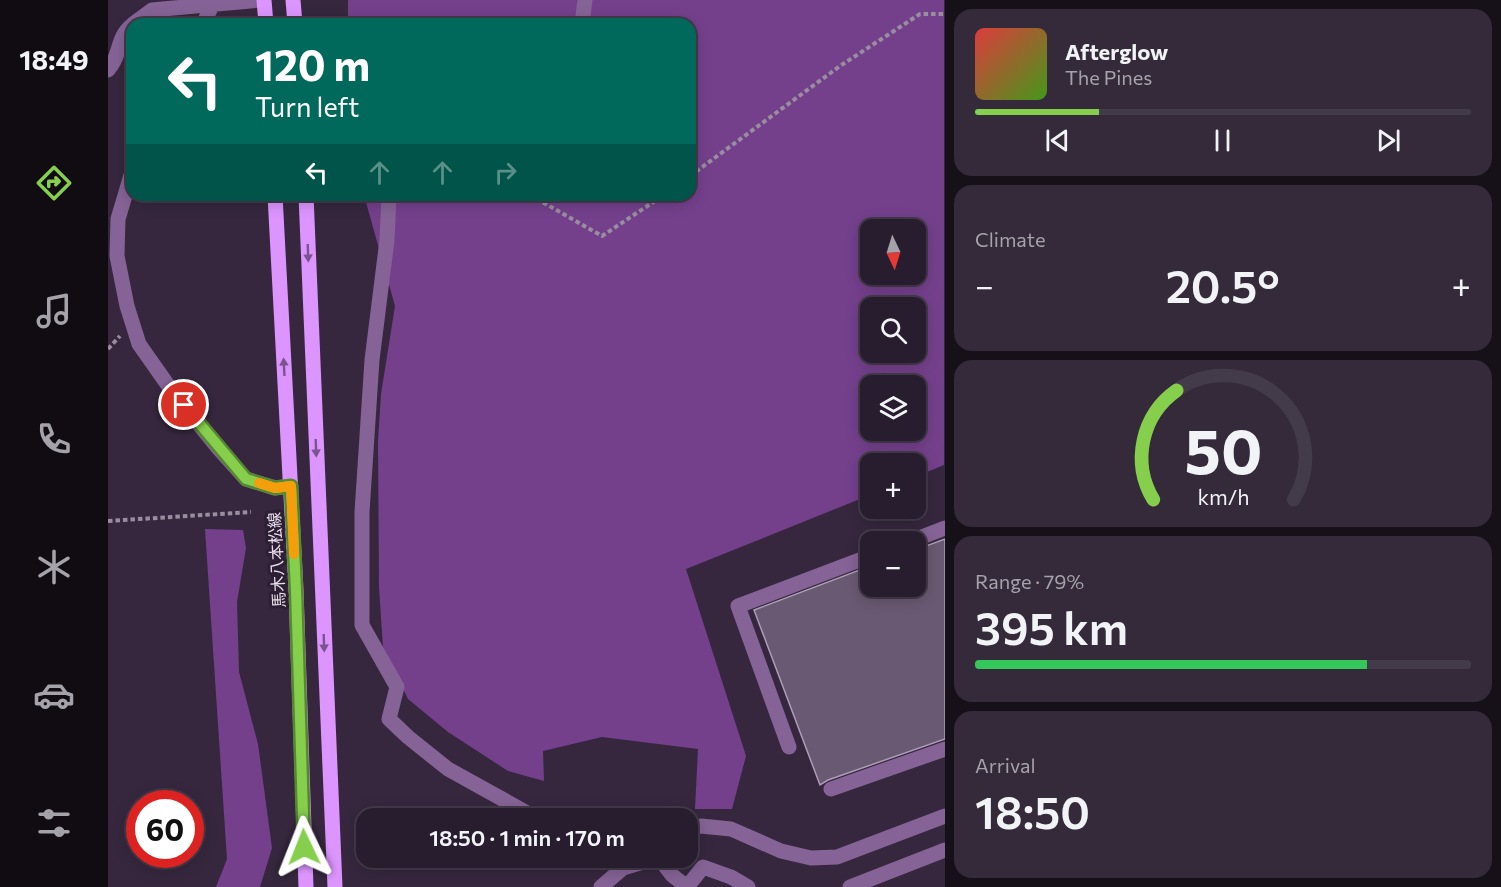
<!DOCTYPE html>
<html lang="en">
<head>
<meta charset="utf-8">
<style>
  :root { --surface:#281d2e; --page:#342a3a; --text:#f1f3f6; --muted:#a5a2aa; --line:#443b4a; --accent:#85cf4c }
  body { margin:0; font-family:Commissioner,"Noto Sans JP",sans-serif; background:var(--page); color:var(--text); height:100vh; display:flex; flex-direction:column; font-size:22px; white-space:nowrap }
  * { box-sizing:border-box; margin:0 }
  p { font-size:20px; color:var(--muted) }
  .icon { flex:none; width:33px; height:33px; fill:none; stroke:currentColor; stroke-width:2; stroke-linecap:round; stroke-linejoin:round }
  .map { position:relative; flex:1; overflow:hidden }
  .panel { display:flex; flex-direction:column; gap:9px; padding:9px; background:#161019; width:556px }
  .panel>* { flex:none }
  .hud { position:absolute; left:18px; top:18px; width:570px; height:183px; border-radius:18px; box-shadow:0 3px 15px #0003,0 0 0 2px var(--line); background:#00695c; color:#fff; overflow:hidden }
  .needle { width:39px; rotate:176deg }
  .fabs { position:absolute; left:752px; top:219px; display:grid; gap:12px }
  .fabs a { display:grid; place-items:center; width:66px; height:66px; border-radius:12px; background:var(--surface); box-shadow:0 3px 15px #0003,0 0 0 2px var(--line); font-size:30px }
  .speed { position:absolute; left:18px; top:790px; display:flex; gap:12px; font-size:30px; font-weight:700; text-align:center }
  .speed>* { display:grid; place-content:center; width:78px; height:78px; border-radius:50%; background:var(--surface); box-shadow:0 3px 15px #0003,0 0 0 2px var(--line); line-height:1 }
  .speed .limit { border:9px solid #d22; background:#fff; color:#111 }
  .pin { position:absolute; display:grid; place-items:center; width:51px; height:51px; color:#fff; margin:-26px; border:3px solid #fff; border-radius:50%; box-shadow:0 2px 6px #0007 }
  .me { position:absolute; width:66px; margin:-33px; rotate:358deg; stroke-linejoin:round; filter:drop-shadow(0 0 4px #0008) }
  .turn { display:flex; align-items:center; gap:21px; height:126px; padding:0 30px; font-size:27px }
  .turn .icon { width:78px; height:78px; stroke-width:2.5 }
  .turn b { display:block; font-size:42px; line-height:51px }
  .lanes { display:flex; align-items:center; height:57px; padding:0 30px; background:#0003; justify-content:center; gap:30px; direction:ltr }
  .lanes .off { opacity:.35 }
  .big { font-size:45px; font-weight:600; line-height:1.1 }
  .panel .tile { flex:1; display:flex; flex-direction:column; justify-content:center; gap:9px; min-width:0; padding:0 21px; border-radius:18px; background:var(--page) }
  .panel .dial { align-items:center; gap:0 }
  .dial svg { height:156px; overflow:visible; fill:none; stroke:var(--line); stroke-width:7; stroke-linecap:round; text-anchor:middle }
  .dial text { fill:var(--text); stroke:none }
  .song { display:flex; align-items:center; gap:18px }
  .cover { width:72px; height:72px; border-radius:9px; background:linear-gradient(135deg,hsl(0 70% 55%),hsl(100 70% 35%)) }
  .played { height:6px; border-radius:3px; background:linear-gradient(90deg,var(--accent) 25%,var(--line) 25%) }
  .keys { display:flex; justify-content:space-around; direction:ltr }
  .heat { display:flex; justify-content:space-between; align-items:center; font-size:33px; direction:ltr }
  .charge { height:9px; border-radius:4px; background:linear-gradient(90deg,#34c759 79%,var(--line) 0) }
  .trip { position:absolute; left:248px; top:808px; width:342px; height:60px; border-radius:18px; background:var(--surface); box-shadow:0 3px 15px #0003,0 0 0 2px var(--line); font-weight:600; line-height:60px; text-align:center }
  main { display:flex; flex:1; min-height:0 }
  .tab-bar { display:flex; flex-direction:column; width:108px; justify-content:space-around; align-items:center; background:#100c12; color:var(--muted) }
  .tab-bar .icon { width:42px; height:42px }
  .tab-bar .on { color:var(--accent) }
  .tab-bar b { font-size:27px; color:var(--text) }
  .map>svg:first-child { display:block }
  .forest { fill:#74408c; fill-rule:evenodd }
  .building { fill:#695972; stroke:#ae9cb8; stroke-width:1.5 }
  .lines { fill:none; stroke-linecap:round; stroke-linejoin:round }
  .path { stroke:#998d9f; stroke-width:4; stroke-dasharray:4.5 3; stroke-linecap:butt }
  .minor { stroke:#856396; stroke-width:15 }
  .major { stroke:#dc95fe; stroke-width:15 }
  .oneway { fill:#7b548e }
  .route-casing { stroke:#568731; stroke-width:15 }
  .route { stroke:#85cf4c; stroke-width:10 }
  .slow { stroke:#f59e0b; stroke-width:10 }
  .labels { text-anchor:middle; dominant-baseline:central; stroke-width:6; stroke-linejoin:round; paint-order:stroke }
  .street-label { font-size:16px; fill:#eae1ef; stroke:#2c1e33 }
</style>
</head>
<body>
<main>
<nav class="tab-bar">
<b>18:49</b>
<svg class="icon on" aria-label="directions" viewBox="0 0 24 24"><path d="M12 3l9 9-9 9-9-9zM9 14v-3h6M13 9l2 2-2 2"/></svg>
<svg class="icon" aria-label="music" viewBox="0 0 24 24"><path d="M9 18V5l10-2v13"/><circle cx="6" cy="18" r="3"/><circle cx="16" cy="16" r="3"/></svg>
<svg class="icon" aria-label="phone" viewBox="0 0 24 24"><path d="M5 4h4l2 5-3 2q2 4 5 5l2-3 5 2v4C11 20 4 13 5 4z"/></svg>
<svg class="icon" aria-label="climate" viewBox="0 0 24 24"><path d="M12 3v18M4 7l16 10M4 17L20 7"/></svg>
<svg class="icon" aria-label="car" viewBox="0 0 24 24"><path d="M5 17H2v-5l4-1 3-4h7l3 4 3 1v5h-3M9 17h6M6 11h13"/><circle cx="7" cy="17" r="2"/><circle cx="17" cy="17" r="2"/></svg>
<svg class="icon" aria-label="filters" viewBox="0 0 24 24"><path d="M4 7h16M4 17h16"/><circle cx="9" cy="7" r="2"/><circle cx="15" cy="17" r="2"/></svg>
</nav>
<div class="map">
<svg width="837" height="887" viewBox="0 0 837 887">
  <rect width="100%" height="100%" fill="#36273e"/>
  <!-- forest -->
  <path class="forest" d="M240,0H836V465L807,477V464H762V495L578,569L638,756L624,809H587L590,749L494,737L435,751L436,781L400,771L340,732L300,699L275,647L271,587L270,441L273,394L287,306L256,195H582V24H240ZM762,230H807V274H762ZM762,308H807V352H762ZM762,386H807V430H762Z
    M97,529L135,530L138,548L129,602L131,672L150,744L164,848L152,887H108L119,859Z"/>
  <!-- building -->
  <path class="building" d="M837,539V739L720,780L712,785L646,610L762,566V586H807V550Z"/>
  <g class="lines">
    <!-- path -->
    <path class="path" d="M582,176L732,66L812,14H837
      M422,195L494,236L556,195
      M0,349L12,336
      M0,521L143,512"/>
    <!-- minor -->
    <path class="minor" d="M25,24L44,10L152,0
      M95,24L105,4
      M474,24L477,0
      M0,70C13,56 8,38 24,25
      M24,172L10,219L9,256L19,306L31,344L64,391L111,449L138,479L167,488L183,486
      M281,195L279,240L264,360L254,512V625L289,687L281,719L300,737L340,769L430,819
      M801,542L837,528
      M681,747L630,606L762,556
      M723,789L837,749
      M579,829L593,826L623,829L673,851L703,858L729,857L837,816
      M501,858L515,868
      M493,887L515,868L542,860L554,862L564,875L579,887
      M579,887L595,867L623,877L640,887
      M742,887L837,850"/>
    <!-- major -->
    <path class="major" d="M156,0L158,24
      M185,0L187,24
      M167,195L188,590L198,887
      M198,195L227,887"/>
  </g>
  <!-- one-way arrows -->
  <defs><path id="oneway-solid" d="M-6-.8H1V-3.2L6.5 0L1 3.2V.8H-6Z" transform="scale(1.5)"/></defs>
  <g class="oneway">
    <use href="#oneway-solid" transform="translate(200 253) rotate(88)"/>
    <use href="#oneway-solid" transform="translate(176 367) rotate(-93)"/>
    <use href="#oneway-solid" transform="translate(208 448) rotate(88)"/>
    <use href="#oneway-solid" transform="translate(216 643) rotate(88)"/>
  </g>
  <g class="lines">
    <defs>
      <path id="route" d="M76,405L138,479L167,488L183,486L188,590L196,847"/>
    </defs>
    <!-- route casing -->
    <use href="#route" class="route-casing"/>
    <!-- route -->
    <use href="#route" class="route"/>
    <!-- slow -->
    <path class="slow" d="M151,483L167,488L183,486L186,554"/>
  </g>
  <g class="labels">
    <!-- street labels -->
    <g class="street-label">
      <text transform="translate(168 560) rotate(-93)">馬木八本松線</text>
    </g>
  </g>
</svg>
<div class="fabs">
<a><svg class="needle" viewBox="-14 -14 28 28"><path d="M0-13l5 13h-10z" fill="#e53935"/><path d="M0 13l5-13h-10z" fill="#a5a2aa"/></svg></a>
<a><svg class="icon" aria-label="search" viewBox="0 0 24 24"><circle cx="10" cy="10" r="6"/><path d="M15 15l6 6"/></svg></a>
<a><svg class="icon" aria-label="layers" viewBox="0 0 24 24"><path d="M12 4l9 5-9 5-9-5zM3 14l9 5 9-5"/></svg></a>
<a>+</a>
<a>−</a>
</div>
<div class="speed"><div class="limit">60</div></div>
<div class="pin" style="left:76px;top:405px;background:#d93025"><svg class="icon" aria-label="arrive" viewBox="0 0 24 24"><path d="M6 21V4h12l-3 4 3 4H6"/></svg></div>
<svg class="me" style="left:196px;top:847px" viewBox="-20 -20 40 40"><path d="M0-17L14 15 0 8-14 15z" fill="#85cf4c" stroke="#fff" stroke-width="4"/></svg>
<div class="trip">18:50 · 1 min · 170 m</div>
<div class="hud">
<div class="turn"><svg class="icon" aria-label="left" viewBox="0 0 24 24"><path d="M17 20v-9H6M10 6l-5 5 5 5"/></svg><div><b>120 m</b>Turn left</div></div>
<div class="lanes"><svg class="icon" aria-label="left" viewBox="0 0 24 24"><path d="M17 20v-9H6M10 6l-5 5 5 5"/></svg><svg class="icon off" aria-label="ahead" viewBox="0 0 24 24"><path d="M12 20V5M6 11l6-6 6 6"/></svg><svg class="icon off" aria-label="ahead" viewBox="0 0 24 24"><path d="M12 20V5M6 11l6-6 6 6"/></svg><svg class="icon off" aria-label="right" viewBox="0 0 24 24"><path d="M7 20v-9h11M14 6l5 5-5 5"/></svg></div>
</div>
</div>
<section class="panel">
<div class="tile">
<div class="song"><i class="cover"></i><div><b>Afterglow</b><p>The Pines</p></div></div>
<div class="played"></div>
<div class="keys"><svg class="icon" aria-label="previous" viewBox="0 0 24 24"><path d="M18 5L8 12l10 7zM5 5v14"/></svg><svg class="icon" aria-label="pause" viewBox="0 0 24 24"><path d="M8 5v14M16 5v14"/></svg><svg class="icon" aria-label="next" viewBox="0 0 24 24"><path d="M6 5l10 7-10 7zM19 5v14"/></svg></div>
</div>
<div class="tile"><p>Climate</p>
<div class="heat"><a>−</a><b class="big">20.5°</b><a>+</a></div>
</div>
<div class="tile dial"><svg viewBox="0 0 100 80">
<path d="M14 69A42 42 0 1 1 86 69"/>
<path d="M14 69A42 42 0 0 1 26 13" stroke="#85cf4c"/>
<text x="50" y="56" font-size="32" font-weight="700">50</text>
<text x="50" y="72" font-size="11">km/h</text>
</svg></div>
<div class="tile"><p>Range · 79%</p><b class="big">395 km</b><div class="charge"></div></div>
<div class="tile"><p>Arrival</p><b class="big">18:50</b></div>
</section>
</main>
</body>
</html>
